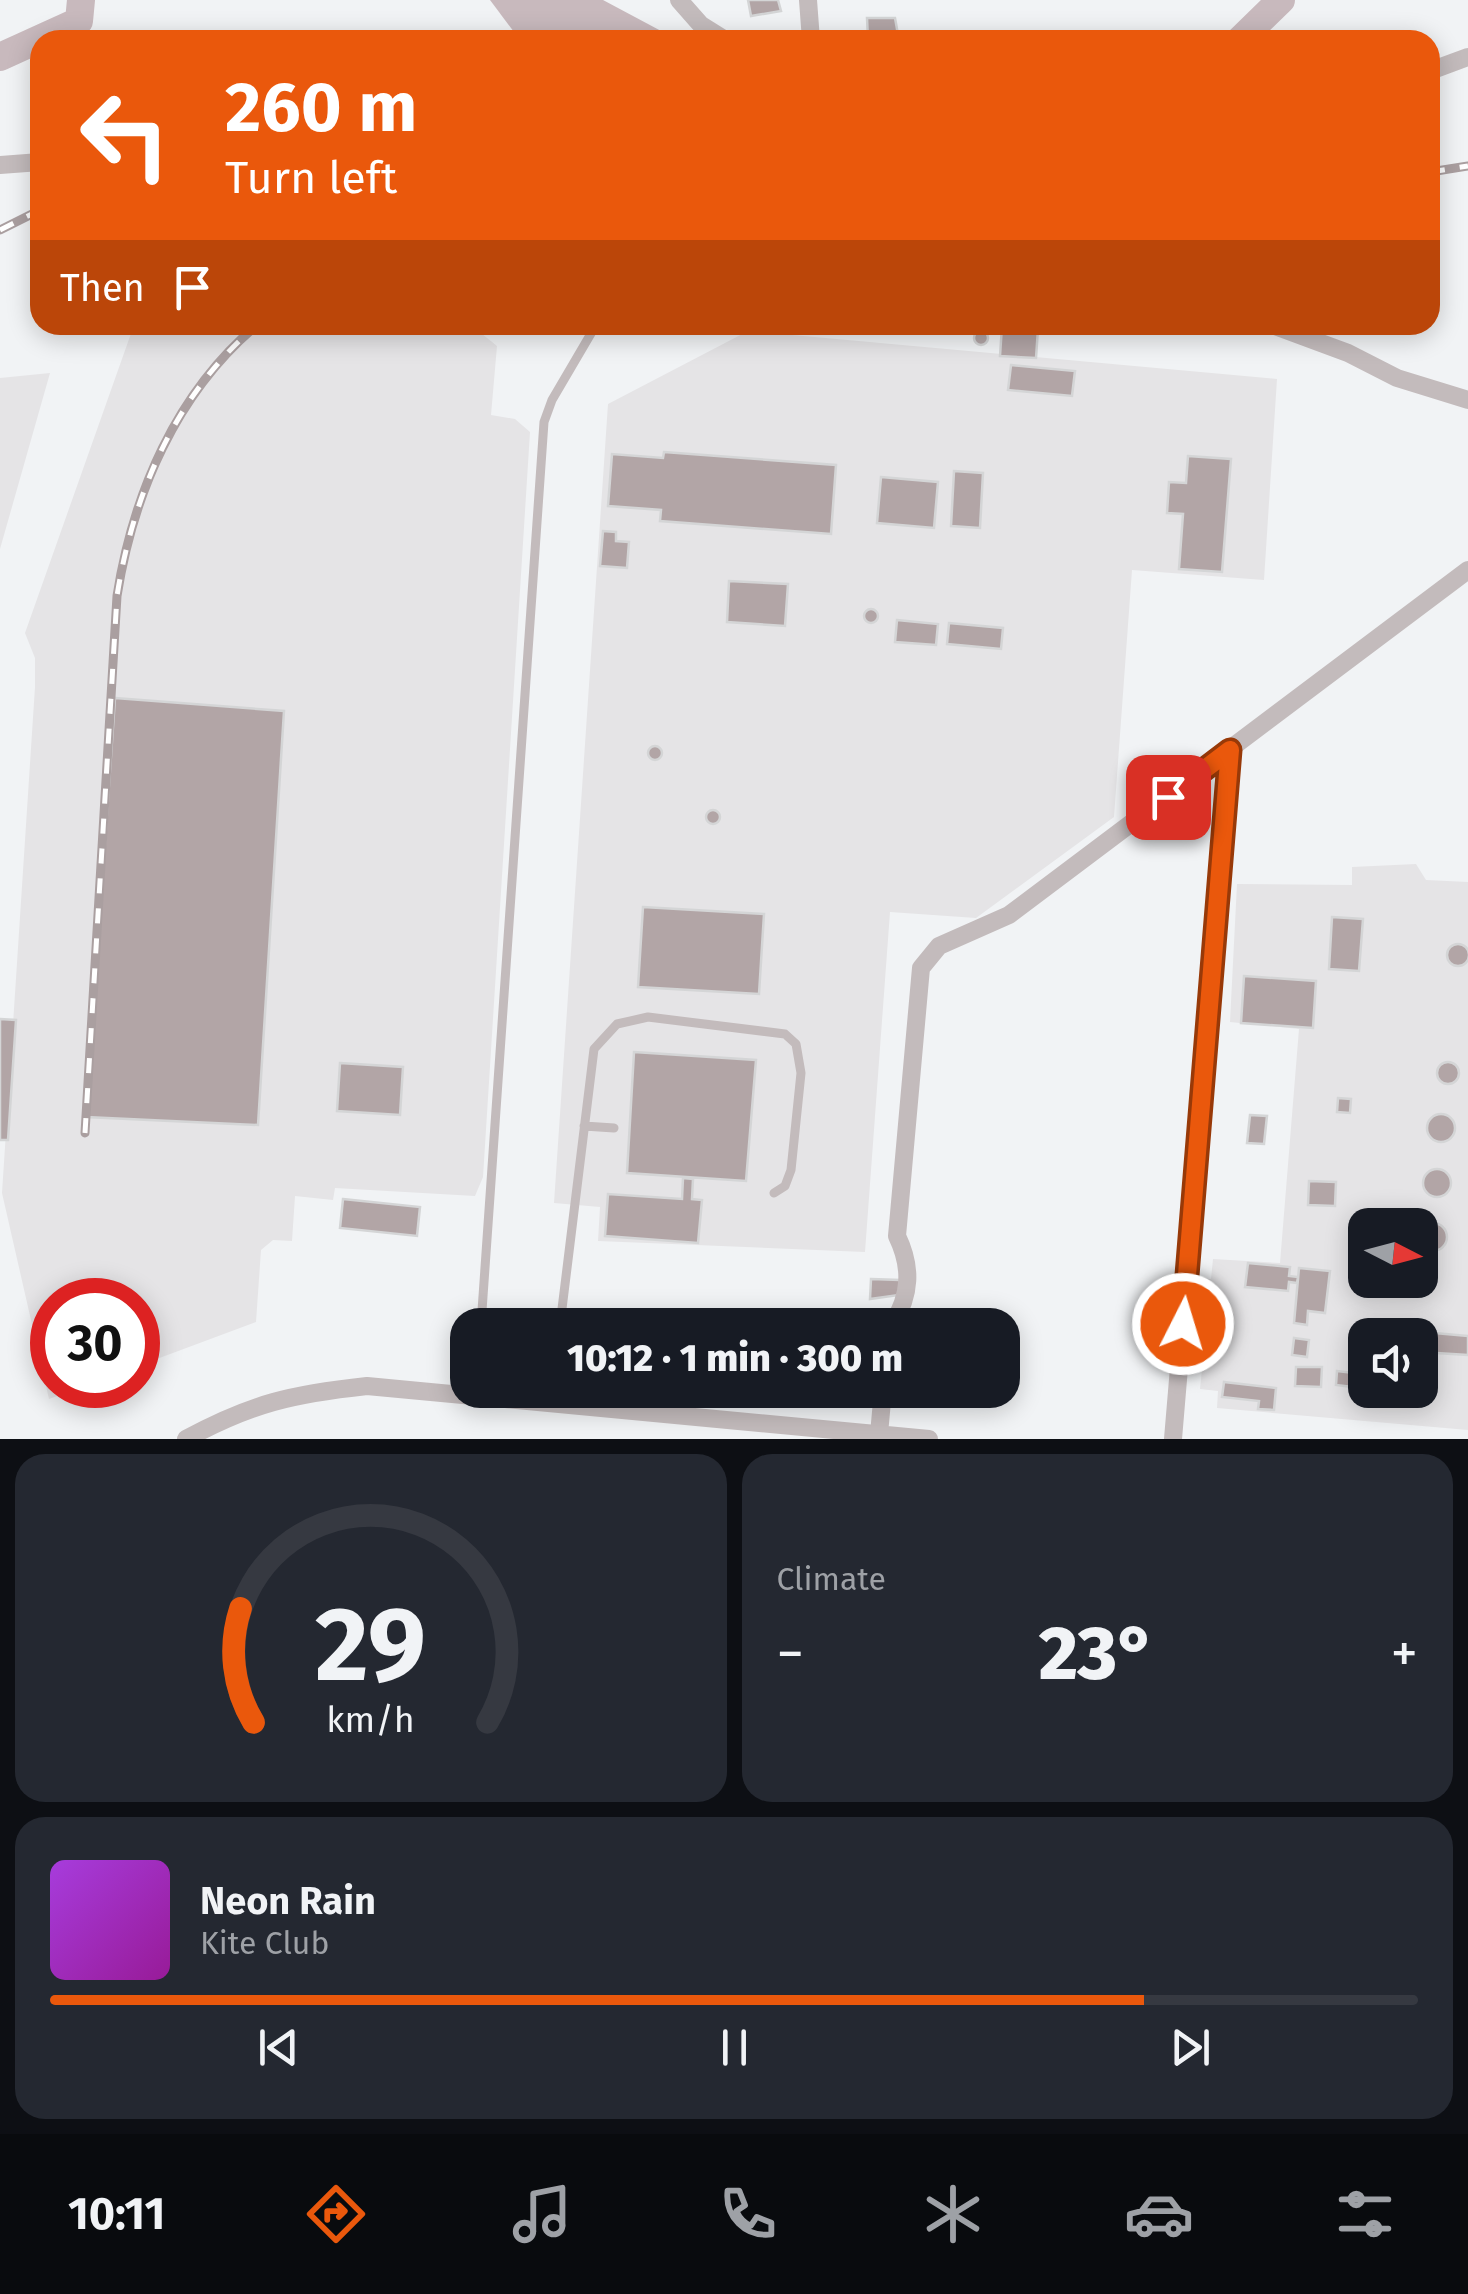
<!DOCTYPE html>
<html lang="en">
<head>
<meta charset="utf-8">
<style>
  :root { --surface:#171b24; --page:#242831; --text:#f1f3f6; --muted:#9ea1a6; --line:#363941; --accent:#ea580c }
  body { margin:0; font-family:"Fira Sans",sans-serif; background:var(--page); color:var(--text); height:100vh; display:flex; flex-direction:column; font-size:38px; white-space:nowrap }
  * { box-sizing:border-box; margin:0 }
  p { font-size:32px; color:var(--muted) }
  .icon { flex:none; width:55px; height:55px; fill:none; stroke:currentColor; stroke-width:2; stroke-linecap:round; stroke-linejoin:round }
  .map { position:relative; height:1439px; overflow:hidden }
  .drawer { display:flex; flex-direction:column; gap:15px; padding:15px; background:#0d0f14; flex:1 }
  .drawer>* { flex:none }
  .hud { position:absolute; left:30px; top:30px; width:1410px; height:305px; border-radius:30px; box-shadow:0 5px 25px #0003; background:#ea580c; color:#fff; overflow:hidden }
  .needle { width:65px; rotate:96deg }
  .tools { position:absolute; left:1348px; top:1208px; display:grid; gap:20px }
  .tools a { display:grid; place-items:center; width:90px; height:90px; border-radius:20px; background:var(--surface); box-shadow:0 5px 25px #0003; font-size:50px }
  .speed { position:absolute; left:30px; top:1278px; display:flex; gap:20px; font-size:50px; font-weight:700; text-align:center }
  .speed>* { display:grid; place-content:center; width:130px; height:130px; border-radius:50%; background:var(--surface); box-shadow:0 5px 25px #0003; line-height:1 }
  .speed .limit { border:15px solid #d22; background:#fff; color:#111 }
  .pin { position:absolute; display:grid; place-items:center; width:85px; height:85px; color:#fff; margin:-42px; border-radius:20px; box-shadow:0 5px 15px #0006 }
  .me { position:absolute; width:110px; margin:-55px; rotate:5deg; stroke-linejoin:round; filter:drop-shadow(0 0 8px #0008) }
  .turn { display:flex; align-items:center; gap:35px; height:210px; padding:0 30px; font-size:45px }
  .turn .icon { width:130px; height:130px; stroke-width:2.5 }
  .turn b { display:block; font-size:70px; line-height:85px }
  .then { display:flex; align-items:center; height:95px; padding:0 30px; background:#0003; gap:20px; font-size:38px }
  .big { font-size:75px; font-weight:800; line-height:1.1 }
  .drawer .widget { flex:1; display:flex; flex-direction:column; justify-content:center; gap:15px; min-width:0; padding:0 35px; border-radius:30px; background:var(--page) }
  .drawer .dial { align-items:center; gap:0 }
  .dial svg { height:260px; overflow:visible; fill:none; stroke:var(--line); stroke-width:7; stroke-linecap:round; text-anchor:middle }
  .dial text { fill:var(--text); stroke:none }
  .song { display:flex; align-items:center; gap:30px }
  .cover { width:120px; height:120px; border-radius:15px; background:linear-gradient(135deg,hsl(280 70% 55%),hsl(300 70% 35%)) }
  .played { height:10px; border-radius:5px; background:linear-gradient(90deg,var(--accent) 80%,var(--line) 80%) }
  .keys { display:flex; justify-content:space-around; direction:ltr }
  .heat { display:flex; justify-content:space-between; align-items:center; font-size:55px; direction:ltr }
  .drawer .tiles { flex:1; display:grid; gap:15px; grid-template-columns:1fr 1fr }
  .widget:last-child { grid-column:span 2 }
  .trip { position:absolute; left:450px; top:1308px; width:570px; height:100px; border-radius:30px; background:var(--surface); box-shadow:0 5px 25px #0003; font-weight:800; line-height:100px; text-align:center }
  .dock { display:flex; height:160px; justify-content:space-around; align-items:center; background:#090b0e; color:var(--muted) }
  .dock .icon { width:70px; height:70px }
  .dock .current { color:var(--accent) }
  .dock b { font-size:45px; color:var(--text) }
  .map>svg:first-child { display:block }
  .built { fill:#e5e4e6; fill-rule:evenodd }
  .water { fill:#c8b9bd }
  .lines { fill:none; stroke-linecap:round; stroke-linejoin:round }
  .river { stroke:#c8b9bd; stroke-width:28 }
  .building { fill:#b2a5a6; stroke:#d4d5d6; stroke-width:2.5 }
  .lane { stroke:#c3bbbc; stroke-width:9 }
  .street { stroke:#c3bbbc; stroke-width:18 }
  .rail-casing { stroke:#aa9fa0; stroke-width:9 }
  .rail { stroke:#fff; stroke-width:5; stroke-dasharray:15; stroke-linecap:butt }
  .route-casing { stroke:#983908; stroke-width:25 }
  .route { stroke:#ea580c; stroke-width:18 }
</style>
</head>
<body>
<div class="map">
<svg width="1468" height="1439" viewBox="0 0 1468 1439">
  <rect width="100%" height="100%" fill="#f1f3f5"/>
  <!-- built -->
  <path class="built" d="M134,325H471L497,346L491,415L515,419L530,432L483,1177L475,1196L335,1188L333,1200L295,1196L292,1241L273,1240L261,1250L256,1322L138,1366V1300H52V1385H87L49,1399L2,1193L35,687V658L25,633Z
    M748,331L1277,379L1264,580L1132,570L1114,817L976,918L890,912L865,1252L598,1241L600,1207L554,1203L608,404Z
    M50,373L0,549V378Z
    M1416,864L1426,880L1468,882V1430L1217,1408L1218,1391L1200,1389L1207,1319L1198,1311L1200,1279H1211L1213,1259L1280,1263L1299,1029L1230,1022L1237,884L1352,885V867ZM1365,1225H1420V1280H1365ZM1365,1335H1420V1390H1365Z"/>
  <!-- water -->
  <path class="water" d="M490,0H603L678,40H520Z"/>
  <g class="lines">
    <!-- river -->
    <path class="river" d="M1240,40L1281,0
      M0,57L79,21L81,0"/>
  </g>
  <!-- building -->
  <path class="building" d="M748,0H778L781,11L751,16Z
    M867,18H895L899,40L868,39Z
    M1002,326L1038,329L1036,358L1000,356Z
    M974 338a7 7 0 1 1 14 0a7 7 0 1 1-14 0Z
    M1011,365L1075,371L1072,396L1008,390Z
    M664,452L836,465L831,534L660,521L661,510L608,506L612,454L663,458Z
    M1188,456L1231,459L1222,572L1179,569L1183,514L1167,513L1169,482L1186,483Z
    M954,471L983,473L980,528L951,526Z
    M881,477L938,482L934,528L877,523Z
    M603,531L616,532V541L629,542L627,568L600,566Z
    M729,581L788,584L785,626L727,622Z
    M864 616a7 7 0 1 1 14 0a7 7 0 1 1-14 0Z
    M897,620L938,624L936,645L895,642Z
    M949,623L1003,628L1001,649L947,644Z
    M115,698L284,711L258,1125L86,1117Z
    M648 753a7 7 0 1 1 14 0a7 7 0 1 1-14 0Z
    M706 817a7 7 0 1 1 14 0a7 7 0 1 1-14 0Z
    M643,907L764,914L759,994L638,987Z
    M1332,917L1363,919L1359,971L1329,969Z
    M1447 955a11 11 0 1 1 22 0a11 11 0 1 1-22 0Z
    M1244,976L1316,981L1313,1028L1241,1023Z
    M0,1019L16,1020L8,1140H0Z
    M634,1052L756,1060L746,1181L627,1173Z
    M1437 1073a11 11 0 1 1 22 0a11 11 0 1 1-22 0Z
    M340,1063L403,1067L400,1115L337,1111Z
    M1338,1098L1351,1099L1350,1113L1337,1112Z
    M1427 1128a14 14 0 1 1 28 0a14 14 0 1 1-28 0Z
    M1250,1115L1267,1116L1264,1144L1247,1143Z
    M1423 1183a14 14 0 1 1 28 0a14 14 0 1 1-28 0Z
    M683,1178L693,1179L692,1199L702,1200L698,1243L605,1236L608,1194L682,1199Z
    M1309,1181L1336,1182L1335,1206L1308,1205Z
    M343,1199L420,1207L417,1236L340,1228Z
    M1419 1237a14 14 0 1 1 28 0a14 14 0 1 1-28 0Z
    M1248,1263L1290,1267L1289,1276L1298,1277L1297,1283L1289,1282L1288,1291L1245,1287Z
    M1299,1268L1330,1271L1325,1313L1308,1311L1307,1325L1294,1323Z
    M871,1279L900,1280L899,1295L870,1299Z
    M1204,1284L1215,1285L1212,1308L1202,1307Z
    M1423,1332L1468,1336V1355L1421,1352Z
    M1294,1338L1309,1340L1307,1357L1292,1355Z
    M1296,1367H1322L1321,1387L1295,1386Z
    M1337,1371L1354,1373L1353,1387L1336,1385Z
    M1224,1382L1276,1388L1274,1410L1258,1409L1259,1401L1222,1397Z"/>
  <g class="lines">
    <!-- lane -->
    <path class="lane" d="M584,1126L614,1128
      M481,1325L544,422L552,400L596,325
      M560,1325L594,1049L617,1024L648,1017L785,1034L796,1044L801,1073L791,1170L785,1186L774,1193"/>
    <!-- street -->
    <path class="street" d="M679,0L701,25L725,40
      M808,0L811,40
      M1430,71L1468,57
      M0,165L40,162
      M1272,325L1348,353L1397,378L1468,400
      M892,1325C911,1295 912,1267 897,1236L921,968L939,946L1009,915L1468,570
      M879,1434L883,1390
      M186,1439C252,1403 293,1394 367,1386L929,1439
      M1173,1439L1231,750"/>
    <defs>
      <path id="rail" d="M1430,172L1468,166
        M0,230L40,210
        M85,1133L117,596C133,494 176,393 257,325"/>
    </defs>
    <!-- rail casing -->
    <use href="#rail" class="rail-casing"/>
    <!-- rail -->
    <use href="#rail" class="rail"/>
  </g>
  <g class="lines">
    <defs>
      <path id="route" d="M1168,797L1230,750L1183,1324"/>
    </defs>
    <!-- route casing -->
    <use href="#route" class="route-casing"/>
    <!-- route -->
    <use href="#route" class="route"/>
  </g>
</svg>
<div class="tools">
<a><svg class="needle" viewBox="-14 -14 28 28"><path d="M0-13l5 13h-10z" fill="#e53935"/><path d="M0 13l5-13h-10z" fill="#9ea1a6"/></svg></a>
<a><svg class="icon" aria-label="sound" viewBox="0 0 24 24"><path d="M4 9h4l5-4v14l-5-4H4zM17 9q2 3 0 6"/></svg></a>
</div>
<div class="speed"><div class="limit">30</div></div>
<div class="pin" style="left:1168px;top:797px;background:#d93025"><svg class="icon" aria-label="arrive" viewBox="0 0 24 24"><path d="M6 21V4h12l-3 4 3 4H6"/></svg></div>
<svg class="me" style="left:1183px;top:1324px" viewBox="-20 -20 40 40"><circle r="17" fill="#ea580c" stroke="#fff" stroke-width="3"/><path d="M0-11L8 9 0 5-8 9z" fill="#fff"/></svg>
<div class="trip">10:12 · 1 min · 300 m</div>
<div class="hud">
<div class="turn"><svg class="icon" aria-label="left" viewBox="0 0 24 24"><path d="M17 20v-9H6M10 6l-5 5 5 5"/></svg><div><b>260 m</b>Turn left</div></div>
<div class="then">Then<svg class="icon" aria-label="arrive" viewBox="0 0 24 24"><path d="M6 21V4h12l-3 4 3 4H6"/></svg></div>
</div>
</div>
<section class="drawer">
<div class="tiles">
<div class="widget dial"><svg viewBox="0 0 100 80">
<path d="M14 69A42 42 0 1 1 86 69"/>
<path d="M14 69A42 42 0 0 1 10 34" stroke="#ea580c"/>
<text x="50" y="56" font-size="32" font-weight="700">29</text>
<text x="50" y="72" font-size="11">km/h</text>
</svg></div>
<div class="widget"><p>Climate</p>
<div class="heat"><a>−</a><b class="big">23°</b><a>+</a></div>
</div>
<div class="widget">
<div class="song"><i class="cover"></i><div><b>Neon Rain</b><p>Kite Club</p></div></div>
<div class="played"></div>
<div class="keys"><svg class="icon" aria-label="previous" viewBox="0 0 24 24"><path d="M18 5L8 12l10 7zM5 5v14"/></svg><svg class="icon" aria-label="pause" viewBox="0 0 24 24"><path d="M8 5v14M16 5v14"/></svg><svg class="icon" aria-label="next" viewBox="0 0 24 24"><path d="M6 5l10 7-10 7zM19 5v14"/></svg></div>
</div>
</div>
</section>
<nav class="dock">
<b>10:11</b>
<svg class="icon current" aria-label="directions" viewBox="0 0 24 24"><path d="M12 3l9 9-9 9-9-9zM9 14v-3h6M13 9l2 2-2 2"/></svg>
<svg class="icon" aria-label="music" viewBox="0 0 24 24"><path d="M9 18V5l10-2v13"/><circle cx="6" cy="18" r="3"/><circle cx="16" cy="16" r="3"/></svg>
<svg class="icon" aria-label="phone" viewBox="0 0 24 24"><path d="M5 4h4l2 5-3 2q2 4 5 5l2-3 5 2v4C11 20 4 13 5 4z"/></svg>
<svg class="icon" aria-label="climate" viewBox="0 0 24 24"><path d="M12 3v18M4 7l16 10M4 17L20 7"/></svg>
<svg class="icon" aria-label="car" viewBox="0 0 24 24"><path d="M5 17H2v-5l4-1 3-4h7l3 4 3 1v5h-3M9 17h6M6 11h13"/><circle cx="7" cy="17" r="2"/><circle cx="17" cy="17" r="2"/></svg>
<svg class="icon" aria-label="filters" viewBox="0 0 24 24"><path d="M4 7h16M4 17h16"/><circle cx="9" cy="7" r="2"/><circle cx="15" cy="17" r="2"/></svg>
</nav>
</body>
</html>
